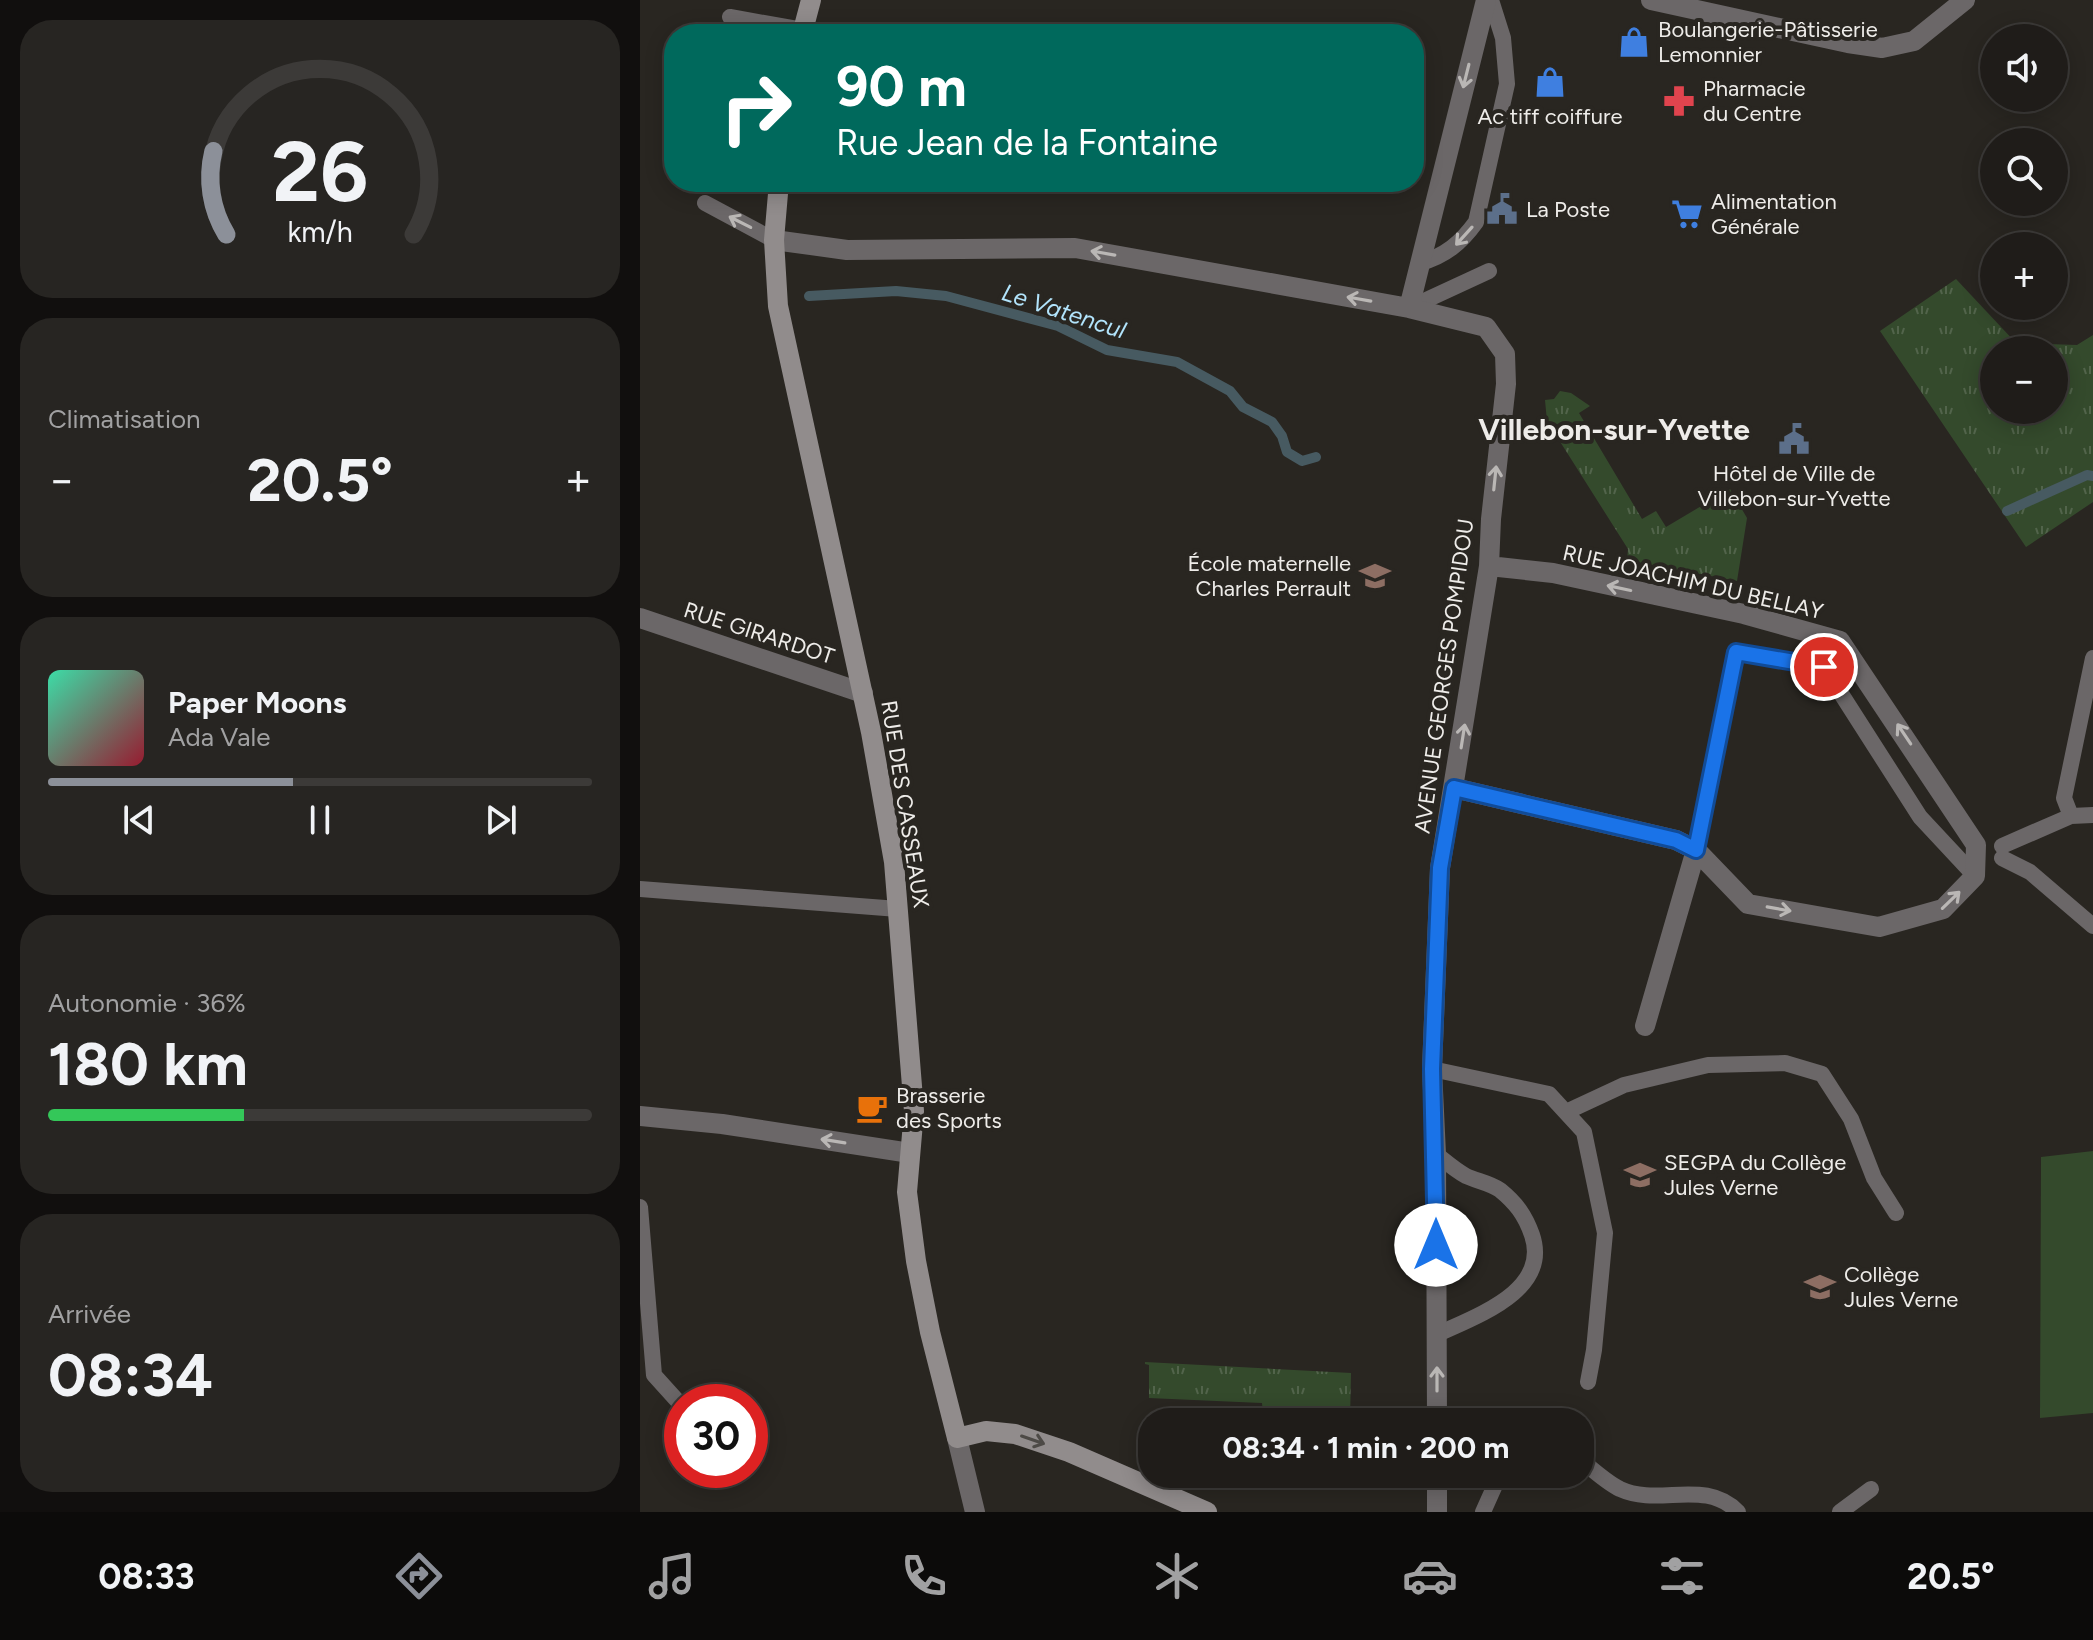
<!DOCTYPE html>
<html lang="fr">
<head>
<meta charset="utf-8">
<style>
  :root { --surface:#1f1c19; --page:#272522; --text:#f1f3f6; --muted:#a1a1a2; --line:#3c3a38; --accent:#8c9099 }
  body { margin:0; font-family:Figtree,sans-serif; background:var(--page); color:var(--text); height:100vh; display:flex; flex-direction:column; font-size:30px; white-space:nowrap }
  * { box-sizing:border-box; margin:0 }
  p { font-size:26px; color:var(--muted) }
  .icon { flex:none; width:44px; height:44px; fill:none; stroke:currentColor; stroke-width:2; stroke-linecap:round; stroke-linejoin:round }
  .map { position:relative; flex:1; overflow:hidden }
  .drawer { display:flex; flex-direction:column; gap:20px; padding:20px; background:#110f0e; width:640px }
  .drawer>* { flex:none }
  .guide { position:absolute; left:24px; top:24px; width:760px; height:168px; border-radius:32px; box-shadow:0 4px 20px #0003,0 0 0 2px var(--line); background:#00695c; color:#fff; overflow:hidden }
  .fabs { position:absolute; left:1340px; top:24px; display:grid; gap:16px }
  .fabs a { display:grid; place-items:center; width:88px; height:88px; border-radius:50%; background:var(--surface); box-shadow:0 4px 20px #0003,0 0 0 2px var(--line); font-size:40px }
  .speed { position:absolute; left:24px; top:1384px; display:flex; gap:16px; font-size:40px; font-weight:700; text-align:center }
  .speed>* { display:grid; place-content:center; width:104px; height:104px; border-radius:50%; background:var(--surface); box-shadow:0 4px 20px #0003,0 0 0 2px var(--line); line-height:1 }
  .speed .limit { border:12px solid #d22; background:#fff; color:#111 }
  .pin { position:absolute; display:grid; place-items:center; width:68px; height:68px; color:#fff; margin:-34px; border:4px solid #fff; border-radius:50%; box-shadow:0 2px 8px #0007 }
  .me { position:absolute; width:88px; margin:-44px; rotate:0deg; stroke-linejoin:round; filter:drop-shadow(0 0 6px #0008) }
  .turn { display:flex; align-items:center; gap:28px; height:168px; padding:0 40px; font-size:36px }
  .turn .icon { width:104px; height:104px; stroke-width:2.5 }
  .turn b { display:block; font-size:56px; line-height:68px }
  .big { font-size:60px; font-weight:700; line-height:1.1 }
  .drawer .widget { flex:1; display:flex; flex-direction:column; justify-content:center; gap:12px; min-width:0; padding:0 28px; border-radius:32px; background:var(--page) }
  .drawer .dial { align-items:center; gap:0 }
  .dial svg { height:208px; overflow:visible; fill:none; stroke:var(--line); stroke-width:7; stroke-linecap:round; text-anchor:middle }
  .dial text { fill:var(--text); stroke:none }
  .song { display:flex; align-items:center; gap:24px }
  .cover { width:96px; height:96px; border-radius:12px; background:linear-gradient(135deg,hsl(160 70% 55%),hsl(350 70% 35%)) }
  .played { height:8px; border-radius:4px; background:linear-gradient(90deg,var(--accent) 45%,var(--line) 45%) }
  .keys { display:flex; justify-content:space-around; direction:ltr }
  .heat { display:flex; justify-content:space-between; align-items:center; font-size:44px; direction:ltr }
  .charge { height:12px; border-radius:6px; background:linear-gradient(90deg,#34c759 36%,var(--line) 0) }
  .trip { position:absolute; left:498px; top:1408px; width:456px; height:80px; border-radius:32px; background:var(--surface); box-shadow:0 4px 20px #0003,0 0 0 2px var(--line); font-weight:700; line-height:80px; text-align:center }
  .tab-bar { display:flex; height:128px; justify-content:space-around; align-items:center; background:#0c0b0a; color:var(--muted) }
  .tab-bar .icon { width:56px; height:56px }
  .tab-bar .current { color:var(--accent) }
  .tab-bar b { font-size:36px; color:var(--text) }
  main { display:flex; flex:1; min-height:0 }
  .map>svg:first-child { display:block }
  .grass { fill:url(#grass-tufts); fill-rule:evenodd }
  .pitch { fill:#344a2c }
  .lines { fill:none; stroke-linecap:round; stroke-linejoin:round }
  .stream { stroke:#475a61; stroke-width:10 }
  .lane { stroke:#6b6768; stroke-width:16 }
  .street { stroke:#6b6768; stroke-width:20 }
  .secondary { stroke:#918c8c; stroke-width:20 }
  .oneway { stroke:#bab7b5 }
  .oneway2 { stroke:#4d4a46 }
  .route-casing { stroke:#114b97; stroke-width:20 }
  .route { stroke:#1a73e8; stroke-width:14 }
  .labels { text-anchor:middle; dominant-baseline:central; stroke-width:8; stroke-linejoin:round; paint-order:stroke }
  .poi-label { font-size:22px; fill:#eeece9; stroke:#292621; text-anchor:start }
  .street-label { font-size:22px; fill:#eeece9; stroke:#292621 }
  .water-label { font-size:24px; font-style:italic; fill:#b2e4fc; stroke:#292621 }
  .district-label { font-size:30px; font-weight:bold; fill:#eeece9; stroke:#292621 }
</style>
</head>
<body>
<main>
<section class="drawer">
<div class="widget dial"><svg viewBox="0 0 100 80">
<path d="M14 69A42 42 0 1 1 86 69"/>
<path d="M14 69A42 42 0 0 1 9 37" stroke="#8c9099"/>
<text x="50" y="56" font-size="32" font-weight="700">26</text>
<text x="50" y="72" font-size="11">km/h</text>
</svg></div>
<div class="widget"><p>Climatisation</p>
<div class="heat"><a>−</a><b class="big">20.5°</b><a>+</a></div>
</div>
<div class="widget">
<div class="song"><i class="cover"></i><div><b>Paper Moons</b><p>Ada Vale</p></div></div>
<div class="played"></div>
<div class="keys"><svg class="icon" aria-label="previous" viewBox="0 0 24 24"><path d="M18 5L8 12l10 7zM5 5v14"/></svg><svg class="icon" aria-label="pause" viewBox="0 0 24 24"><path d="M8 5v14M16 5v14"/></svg><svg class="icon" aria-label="next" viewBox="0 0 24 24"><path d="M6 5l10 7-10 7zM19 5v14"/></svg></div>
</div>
<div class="widget"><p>Autonomie · 36%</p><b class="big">180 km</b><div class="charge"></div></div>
<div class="widget"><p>Arrivée</p><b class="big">08:34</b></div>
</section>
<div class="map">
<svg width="1453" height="1512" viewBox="0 0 1453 1512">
  <defs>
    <pattern id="grass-tufts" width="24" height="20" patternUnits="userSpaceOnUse" patternTransform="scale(2)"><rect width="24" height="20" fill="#344a2c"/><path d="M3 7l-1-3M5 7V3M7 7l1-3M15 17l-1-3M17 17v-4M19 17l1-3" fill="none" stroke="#52644b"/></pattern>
  </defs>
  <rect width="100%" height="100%" fill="#292621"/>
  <!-- grass -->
  <path class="grass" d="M1316,279L1376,343L1437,345L1453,335V502L1386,547L1240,331ZM1354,350H1414V410H1354Z
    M920,391L931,393L950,406L939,413L1002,519L1016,511L1026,527L1090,489L1107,518L1097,581L987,560L988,549L907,421L905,400L914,399Z
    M505,1362L711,1373L710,1420L722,1422H649L648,1415L623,1413L622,1403L509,1398V1365L505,1364Z"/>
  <!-- pitch -->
  <path class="pitch" d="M1453,1151V1413L1400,1418L1401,1157Z"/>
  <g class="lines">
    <!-- stream -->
    <path class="stream" d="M169,296L256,291L306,296L418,326L467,350L537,362L590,391L603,407L632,422L642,436L647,452L662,461L676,457
      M1367,511L1447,475L1453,476"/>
    <!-- lane -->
    <path class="lane" d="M90,17L163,30
      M65,203L134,240
      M780,263C805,256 821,243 836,222L867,84L863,38L851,0
      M769,308L849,271
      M1431,816L1424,798L1453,658
      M1362,846L1431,816L1453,815
      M1056,850L1096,652L1184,667L1280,817L1335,876
      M1362,858L1390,872L1453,926
      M0,889L258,909
      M792,1069L909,1094L944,1132L965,1233L954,1350L948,1382
      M926,1112L984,1085L1068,1065L1145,1063L1182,1074L1211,1119L1234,1178L1256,1213
      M796,1154C805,1161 815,1170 826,1176C837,1181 850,1183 860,1190C876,1203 885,1215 892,1235C911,1291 836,1316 796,1335
      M0,1207L14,1375L42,1406
      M940,1459C952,1469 966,1482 980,1489C1019,1507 1065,1478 1098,1512
      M843,1512L860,1474
      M1200,1512L1231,1489"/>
    <!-- street -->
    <path class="street" d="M1011,0L1208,43L1242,48L1274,41L1325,0
      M134,240L207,250L435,248L769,308L846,327L865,354L866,384L851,519L849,566L800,868L792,1069L796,1154L797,1422
      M769,308L846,0
      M0,618L223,693
      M814,788L1036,840L1056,850L1108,904L1239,927L1303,909L1335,876L1336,845L1200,641L1104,614L913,573L849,566
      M1005,1026L1056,850
      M0,1116L82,1124L270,1153
      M317,1438L335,1512
      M797,1474V1512"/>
    <!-- secondary -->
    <path class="secondary" d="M162,34L171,0
      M139,182L134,240L138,306L231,732L254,862L274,1111L267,1192L276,1261L290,1332L317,1438L346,1431L375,1434L429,1452L567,1512"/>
  </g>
  <!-- one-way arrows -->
  <defs><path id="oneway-shaft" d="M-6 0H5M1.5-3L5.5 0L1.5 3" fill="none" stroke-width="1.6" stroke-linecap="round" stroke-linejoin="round" transform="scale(2)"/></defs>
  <g class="oneway">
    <use href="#oneway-shaft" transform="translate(826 76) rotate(104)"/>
    <use href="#oneway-shaft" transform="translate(100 222) rotate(-153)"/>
    <use href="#oneway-shaft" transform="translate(824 236) rotate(132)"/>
    <use href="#oneway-shaft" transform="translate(463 253) rotate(-170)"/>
    <use href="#oneway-shaft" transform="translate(719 299) rotate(-170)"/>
    <use href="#oneway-shaft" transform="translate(855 478) rotate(-84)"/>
    <use href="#oneway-shaft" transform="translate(979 588) rotate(-168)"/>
    <use href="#oneway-shaft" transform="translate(1264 734) rotate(-124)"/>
    <use href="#oneway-shaft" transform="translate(823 736) rotate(-81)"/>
    <use href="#oneway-shaft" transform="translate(1311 900) rotate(-44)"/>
    <use href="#oneway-shaft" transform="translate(1139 909) rotate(10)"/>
    <use href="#oneway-shaft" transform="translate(193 1141) rotate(-171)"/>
    <use href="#oneway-shaft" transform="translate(797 1379) rotate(-90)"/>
  </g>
  <use class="oneway2" href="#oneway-shaft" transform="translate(393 1440) rotate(19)"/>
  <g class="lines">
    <defs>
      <path id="route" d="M796,1245L792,1069L800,868L814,788L1036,840L1056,850L1096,652L1184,667"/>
    </defs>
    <!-- route casing -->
    <use href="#route" class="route-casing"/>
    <!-- route -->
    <use href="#route" class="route"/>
  </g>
  <!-- icons -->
  <defs>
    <symbol id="shop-bare" viewBox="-9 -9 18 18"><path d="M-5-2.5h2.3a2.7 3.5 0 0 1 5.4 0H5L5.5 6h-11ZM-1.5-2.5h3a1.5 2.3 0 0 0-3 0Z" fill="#3f7fe0" stroke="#292621" stroke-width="2.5" paint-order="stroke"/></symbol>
    <symbol id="pharmacy-bare" viewBox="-9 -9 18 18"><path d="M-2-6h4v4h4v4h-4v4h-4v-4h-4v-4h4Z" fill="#e0444e" stroke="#292621" stroke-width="2.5" paint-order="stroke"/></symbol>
    <symbol id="civic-bare" viewBox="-9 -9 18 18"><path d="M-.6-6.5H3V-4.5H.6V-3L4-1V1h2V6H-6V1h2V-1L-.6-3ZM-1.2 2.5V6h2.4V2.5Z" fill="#5c6f8a" stroke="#292621" stroke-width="2.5" paint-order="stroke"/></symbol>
    <symbol id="supermarket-bare" viewBox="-9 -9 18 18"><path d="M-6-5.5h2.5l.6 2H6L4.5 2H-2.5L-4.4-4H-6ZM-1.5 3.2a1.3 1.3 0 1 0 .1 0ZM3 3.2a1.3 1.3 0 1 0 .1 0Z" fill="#3f7fe0" stroke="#292621" stroke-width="2.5" paint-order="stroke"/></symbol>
    <symbol id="school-bare" viewBox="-9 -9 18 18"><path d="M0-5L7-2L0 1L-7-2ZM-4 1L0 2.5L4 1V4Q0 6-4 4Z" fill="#8d6e63" stroke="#292621" stroke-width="2.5" paint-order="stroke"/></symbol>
    <symbol id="cafe-bare" viewBox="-9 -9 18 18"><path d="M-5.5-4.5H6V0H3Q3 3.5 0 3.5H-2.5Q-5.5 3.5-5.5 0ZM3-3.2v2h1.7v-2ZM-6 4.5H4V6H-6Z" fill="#e8710a" stroke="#292621" stroke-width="2.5" paint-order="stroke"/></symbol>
  </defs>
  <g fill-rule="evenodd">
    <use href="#shop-bare" x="972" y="20" width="44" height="44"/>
    <use href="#shop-bare" x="888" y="60" width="44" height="44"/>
    <use href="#pharmacy-bare" x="1017" y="79" width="44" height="44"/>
    <use href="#civic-bare" x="840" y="187" width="44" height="44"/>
    <use href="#supermarket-bare" x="1025" y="192" width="44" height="44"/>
    <use href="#civic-bare" x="1132" y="417" width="44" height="44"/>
    <use href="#school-bare" x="713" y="554" width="44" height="44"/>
    <use href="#cafe-bare" x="210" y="1086" width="44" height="44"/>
    <use href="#school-bare" x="978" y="1153" width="44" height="44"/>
    <use href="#school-bare" x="1158" y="1265" width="44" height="44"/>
  </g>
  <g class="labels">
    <!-- poi labels -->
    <g class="poi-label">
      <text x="1018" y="29">Boulangerie-Pâtisserie<tspan x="1018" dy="25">Lemonnier</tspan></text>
      <text x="1063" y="88">Pharmacie<tspan x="1063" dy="25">du Centre</tspan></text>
      <text x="910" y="116" text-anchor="middle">Ac tiff coiffure</text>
      <text x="1071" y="201">Alimentation<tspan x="1071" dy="25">Générale</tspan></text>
      <text x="886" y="209">La Poste</text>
      <text x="1154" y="473" text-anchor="middle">Hôtel de Ville de<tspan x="1154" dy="25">Villebon-sur-Yvette</tspan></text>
      <text x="711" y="563" text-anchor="end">École maternelle<tspan x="711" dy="25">Charles Perrault</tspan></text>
      <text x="256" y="1095">Brasserie<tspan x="256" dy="25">des Sports</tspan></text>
      <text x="1024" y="1162">SEGPA du Collège<tspan x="1024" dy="25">Jules Verne</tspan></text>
      <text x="1204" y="1274">Collège<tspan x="1204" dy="25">Jules Verne</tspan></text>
    </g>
    <!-- street labels -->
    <g class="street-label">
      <text transform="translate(1053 582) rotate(13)">RUE JOACHIM DU BELLAY</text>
      <text transform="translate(119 633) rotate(18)">RUE GIRARDOT</text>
      <text transform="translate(804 676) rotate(-82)">AVENUE GEORGES POMPIDOU</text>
      <text transform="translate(265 804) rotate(81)">RUE DES CASSEAUX</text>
    </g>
    <!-- water labels -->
    <g class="water-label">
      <text transform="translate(424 311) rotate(18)">Le Vatencul</text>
    </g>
    <!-- district labels -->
    <g class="district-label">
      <text x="974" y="429">Villebon-sur-Yvette</text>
    </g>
  </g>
</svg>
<div class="fabs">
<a><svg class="icon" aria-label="sound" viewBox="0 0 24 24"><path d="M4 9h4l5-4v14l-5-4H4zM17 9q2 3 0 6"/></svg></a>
<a><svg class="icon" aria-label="search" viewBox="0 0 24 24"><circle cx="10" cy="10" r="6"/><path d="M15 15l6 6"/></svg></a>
<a>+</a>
<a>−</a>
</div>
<div class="speed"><div class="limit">30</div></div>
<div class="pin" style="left:1184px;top:667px;background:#d93025"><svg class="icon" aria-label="arrive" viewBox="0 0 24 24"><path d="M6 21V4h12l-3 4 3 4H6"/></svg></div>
<svg class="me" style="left:796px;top:1245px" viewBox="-20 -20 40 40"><circle r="19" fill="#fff"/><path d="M0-13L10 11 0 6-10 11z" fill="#1a73e8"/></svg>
<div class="trip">08:34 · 1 min · 200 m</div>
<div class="guide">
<div class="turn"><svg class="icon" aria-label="right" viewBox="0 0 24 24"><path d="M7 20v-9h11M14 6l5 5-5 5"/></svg><div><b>90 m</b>Rue Jean de la Fontaine</div></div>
</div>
</div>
</main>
<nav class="tab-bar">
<b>08:33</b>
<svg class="icon current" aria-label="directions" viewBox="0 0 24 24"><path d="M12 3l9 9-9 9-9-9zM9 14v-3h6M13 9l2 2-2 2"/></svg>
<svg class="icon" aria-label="music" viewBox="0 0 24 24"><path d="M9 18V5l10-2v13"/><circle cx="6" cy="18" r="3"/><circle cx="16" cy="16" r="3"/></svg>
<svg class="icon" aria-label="phone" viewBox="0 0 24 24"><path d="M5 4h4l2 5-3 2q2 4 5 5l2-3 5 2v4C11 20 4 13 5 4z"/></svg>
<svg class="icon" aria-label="climate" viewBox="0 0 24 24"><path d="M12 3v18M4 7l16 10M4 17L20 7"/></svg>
<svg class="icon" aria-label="car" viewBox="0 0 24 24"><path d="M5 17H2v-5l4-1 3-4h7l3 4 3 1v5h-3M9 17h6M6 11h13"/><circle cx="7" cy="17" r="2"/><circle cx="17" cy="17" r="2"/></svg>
<svg class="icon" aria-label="filters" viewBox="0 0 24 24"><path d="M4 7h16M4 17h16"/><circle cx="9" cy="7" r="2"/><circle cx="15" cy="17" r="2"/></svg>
<b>20.5°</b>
</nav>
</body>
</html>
